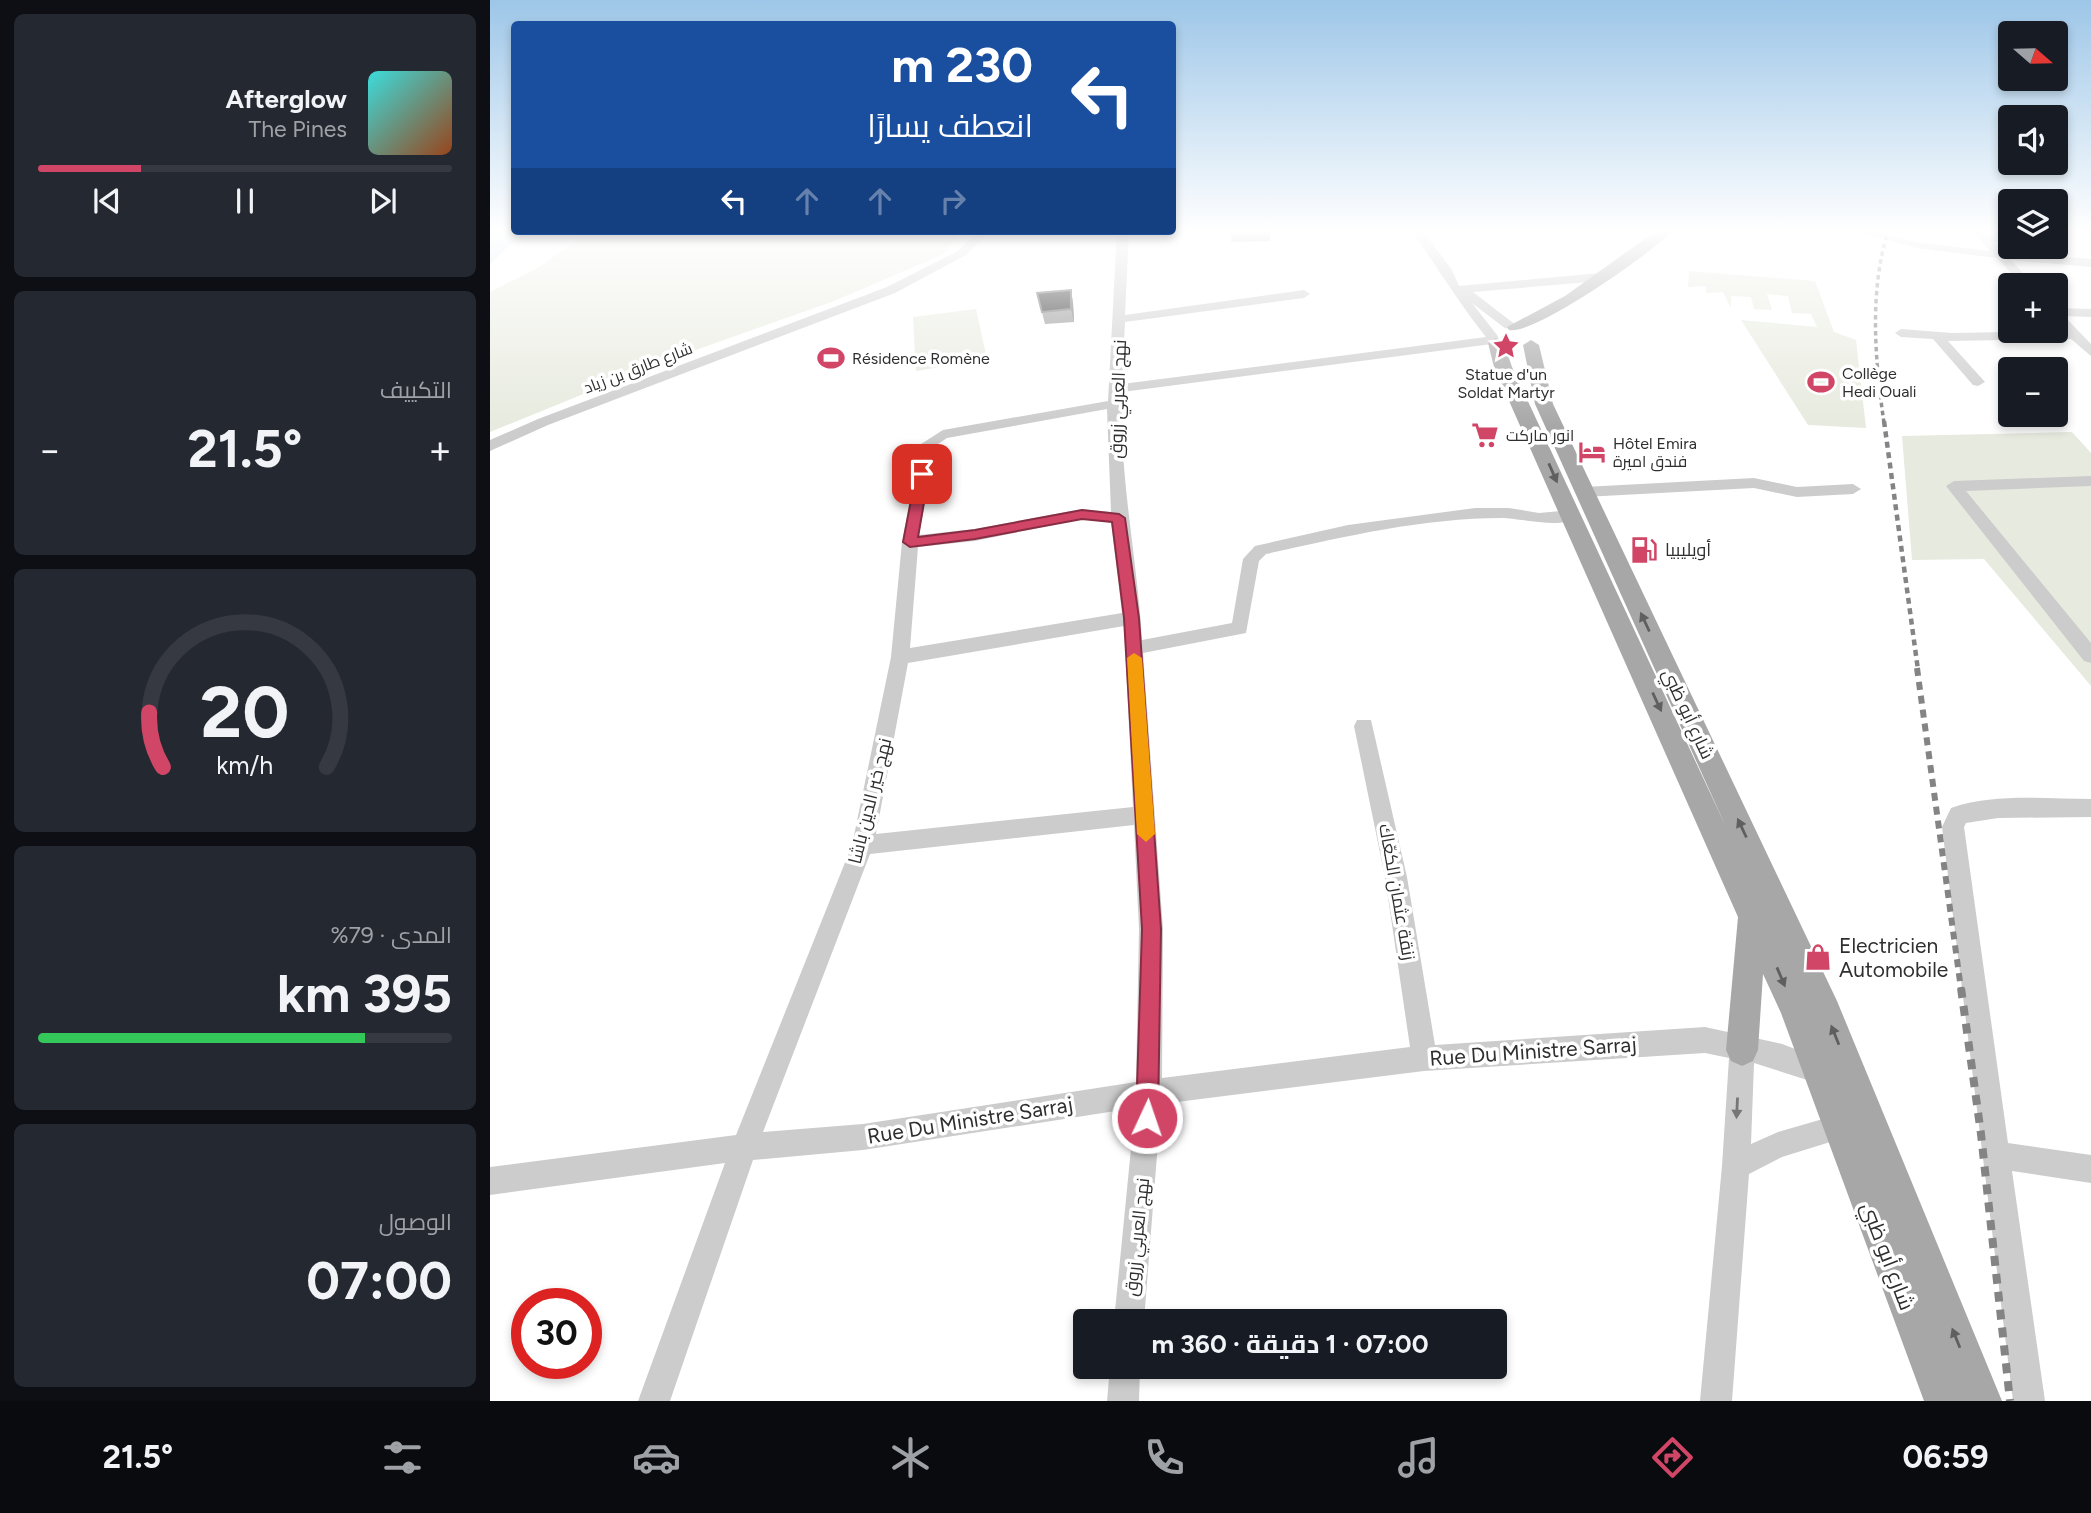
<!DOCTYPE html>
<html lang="ar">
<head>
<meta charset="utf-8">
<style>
  :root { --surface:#171b24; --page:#242831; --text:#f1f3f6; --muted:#9ea1a6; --line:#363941; --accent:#d14567 }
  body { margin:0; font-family:Figtree,Cairo,sans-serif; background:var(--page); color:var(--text); direction:rtl; height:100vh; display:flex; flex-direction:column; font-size:26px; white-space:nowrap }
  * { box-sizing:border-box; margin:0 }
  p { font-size:23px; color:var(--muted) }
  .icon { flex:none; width:38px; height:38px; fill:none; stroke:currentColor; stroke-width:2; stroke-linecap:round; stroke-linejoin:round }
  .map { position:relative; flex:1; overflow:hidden; direction:ltr }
  .sheet { display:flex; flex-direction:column; gap:14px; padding:14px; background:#0d0f14; width:490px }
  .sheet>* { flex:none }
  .hud { position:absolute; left:21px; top:21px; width:665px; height:214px; border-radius:7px; box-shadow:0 4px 10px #0003; direction:rtl; background:#1a4fa0; color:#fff; overflow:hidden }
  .needle { width:46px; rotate:110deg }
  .fabs { position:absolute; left:1508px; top:21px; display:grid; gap:14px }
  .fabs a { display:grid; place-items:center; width:70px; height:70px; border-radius:7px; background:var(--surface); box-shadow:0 4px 10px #0003; font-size:35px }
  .speed { position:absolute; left:21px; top:1288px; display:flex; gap:14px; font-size:35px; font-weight:700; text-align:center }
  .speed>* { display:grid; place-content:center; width:91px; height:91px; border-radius:50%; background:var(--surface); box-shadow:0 4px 10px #0003; line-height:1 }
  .speed .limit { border:10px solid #d22; background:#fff; color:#111 }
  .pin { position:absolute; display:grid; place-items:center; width:60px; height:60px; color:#fff; margin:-30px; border-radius:14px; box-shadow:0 4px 10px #0006 }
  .me { position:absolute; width:77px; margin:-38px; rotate:3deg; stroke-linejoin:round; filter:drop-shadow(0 0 5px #0008) }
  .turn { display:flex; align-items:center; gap:24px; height:147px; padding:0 28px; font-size:32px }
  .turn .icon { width:91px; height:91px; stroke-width:2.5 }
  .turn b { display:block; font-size:49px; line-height:60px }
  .lanes { display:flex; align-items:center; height:66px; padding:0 28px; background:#0003; justify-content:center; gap:35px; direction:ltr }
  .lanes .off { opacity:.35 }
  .big { font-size:52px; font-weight:700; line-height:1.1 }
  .sheet .widget { flex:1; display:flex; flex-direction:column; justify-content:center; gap:10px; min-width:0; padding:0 24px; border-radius:10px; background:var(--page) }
  .sheet .dial { align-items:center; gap:0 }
  .dial svg { height:182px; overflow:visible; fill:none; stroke:var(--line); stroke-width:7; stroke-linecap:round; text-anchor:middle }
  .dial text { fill:var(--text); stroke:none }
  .song { display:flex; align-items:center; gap:21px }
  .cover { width:84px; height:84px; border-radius:10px; background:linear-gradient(135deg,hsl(180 70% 55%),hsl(20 70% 35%)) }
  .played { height:7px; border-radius:4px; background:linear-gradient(90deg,var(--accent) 25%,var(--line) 25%) }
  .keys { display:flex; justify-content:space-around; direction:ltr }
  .heat { display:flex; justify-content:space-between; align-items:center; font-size:38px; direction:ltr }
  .charge { height:10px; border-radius:5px; background:linear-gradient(90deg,#34c759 79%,var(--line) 0) }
  .trip { position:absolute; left:583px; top:1309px; width:434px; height:70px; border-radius:7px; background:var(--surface); box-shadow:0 4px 10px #0003; font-weight:700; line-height:70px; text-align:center; direction:rtl }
  .dock { display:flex; height:112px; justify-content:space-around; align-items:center; background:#090b0e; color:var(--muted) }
  .dock .icon { width:49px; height:49px }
  .dock .active { color:var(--accent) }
  .dock b { font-size:32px; color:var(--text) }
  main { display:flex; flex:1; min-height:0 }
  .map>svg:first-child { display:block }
  .green { fill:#e7eade }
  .water { fill:#cce2e8 }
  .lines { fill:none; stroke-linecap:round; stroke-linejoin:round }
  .minor { fill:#ccc; fill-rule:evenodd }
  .major { fill:#a7a7a7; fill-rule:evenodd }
  .rail-far3 { stroke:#848484; stroke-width:3.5; stroke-dasharray:4.5 3.5; stroke-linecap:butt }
  .rail-far2 { stroke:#848484; stroke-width:4.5; stroke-dasharray:6 4.5; stroke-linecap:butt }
  .rail-far1 { stroke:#848484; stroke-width:6; stroke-dasharray:8 6; stroke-linecap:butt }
  .rail { stroke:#848484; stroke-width:8; stroke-dasharray:10 8; stroke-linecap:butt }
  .wall { fill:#8a8a8a }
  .shaded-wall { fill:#5c5c5c }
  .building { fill:#161616; stroke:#5c5c5c; stroke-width:2 }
  .oneway { fill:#5f5f5f }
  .oneway2 { fill:#767676 }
  .route { fill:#d14567; stroke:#882d43; stroke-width:2 }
  .slow { fill:#f59e0b }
  .labels { text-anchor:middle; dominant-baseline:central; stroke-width:7; stroke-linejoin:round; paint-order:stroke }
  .far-poi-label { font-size:16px; fill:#2f2f2f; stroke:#fff; text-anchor:start }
  .far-street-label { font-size:16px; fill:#2f2f2f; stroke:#fff }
  .street-label { font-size:18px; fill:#2f2f2f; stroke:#fff }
  .poi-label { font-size:18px; fill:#2f2f2f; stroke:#fff; text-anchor:start }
  .near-poi-label { font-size:21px; fill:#2f2f2f; stroke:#fff; text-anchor:start }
  .near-street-label { font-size:21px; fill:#2f2f2f; stroke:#fff }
</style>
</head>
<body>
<main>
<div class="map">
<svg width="1601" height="1401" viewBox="0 0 1601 1401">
  <rect width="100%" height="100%" fill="#fff"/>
  <!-- green -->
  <path class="green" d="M93,231H471L454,254L344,301L172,362L0,432V292L46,269L82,244Z
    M1199,271L1325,281L1344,332L1366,340L1376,428L1318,425L1251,320L1327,327L1321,314L1302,313L1298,296L1277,294L1282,310L1264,309L1261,297L1241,296V308L1233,292L1216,293V286L1198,287Z
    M486,309L497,359L426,371L423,317Z
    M1582,432L1601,453V686L1494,559L1422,560L1412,436Z"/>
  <!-- water -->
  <path class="water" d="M0,231H34L0,264Z"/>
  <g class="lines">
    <!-- minor -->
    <path class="minor" d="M337,231H372C365,237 344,237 337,231Z
      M488,231H500L476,255L405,293L58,425L0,451V440L48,419L397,287L468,251Z
      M627,231H639L635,315L814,290L820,294L814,298L635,322L632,384L996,337C969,303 947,267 922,231H933L962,270L969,286L1110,273L1116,277L1110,281L983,292L1027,326L1016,329L982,303L1007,335L1009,340L1002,344L632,392C629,476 647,556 652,640L742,623L753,559L765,546L858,525L985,508H1019L1049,513L1082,510L1090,515C1077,531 1030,518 1012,518C933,518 853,537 776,554L769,561L756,633L653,653L673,929L672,1078L920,1047L895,877L864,726L867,720H881L917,877L945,1045L1215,1027L1292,1044L1342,1063L1346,1072L1342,1081L1333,1085L1264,1063L1261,1144L1288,1132L1357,1112L1366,1116L1370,1125L1366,1134L1292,1157L1259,1174L1242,1401H1210L1232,1166L1239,1058L1215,1053L934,1071L671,1104L654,1321H624L645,1108L373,1150L263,1160L180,1401H148L235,1163L0,1195V1167L246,1135L362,845L401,657L412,542L431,444L453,430L618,401ZM617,409L621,512L592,509L485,529L429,535L445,446L457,438ZM592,519L621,522L632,613L420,648L428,547L485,541ZM634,626L643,807L386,834L418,663ZM644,825L649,929L646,1082L373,1124L273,1132L380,854Z
      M1367,231H1384L1426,242L1500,251L1483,231H1494L1498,235L1521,236V242H1504L1514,252L1601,259V267L1521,260L1544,285H1532L1507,258L1426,248Z
      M1566,308L1601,309V317L1574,316L1601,344V356L1581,339L1458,341L1495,382L1488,386L1483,385L1443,339L1411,337L1405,333L1411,329L1462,333L1574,331L1566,323Z
      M1601,476V486L1476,491L1601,643V663L1594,661L1456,486L1464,481Z
      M1264,478L1307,487L1363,484L1371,489L1363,494L1307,497L1264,488L1094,497L1086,492L1094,487Z
      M1601,799V817L1508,818L1476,823L1474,827L1518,1143L1601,1155V1183L1522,1171L1555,1401H1523L1452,827L1461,808C1504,793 1556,799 1601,799Z
      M620,1367H650L649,1401H617Z"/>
    <!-- major -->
    <path class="major" d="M1166,231H1182C1164,252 1043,336 1019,330L1017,327L1075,296Z
      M1006,338L1014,343L1022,367L1236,827L1045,404L1033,345L1041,340L1049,345L1063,404L1347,1001L1512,1401H1434L1291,1013L1273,974L1268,1050L1263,1061L1252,1066L1241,1061L1236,1050L1248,917L1004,367L998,343Z"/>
    <!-- rail-far3 -->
    <path class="rail-far3" d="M1394,423C1385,360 1379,292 1398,231"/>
    <!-- rail-far2 -->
    <path class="rail-far2" d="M1394,421L1428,670"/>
    <!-- rail-far1 -->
    <path class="rail-far1" d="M1427,668L1471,989"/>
    <!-- rail -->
    <path class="rail" d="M1471,988L1491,1134L1520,1401"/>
  </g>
  <!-- wall -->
  <path class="wall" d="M741,231H780V241L741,242Z
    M581,290L583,303L584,322L555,324L547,293Z"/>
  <!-- shaded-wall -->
  <path class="shaded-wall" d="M581,290L583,303L584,322L581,309Z"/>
  <!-- building -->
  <path class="building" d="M581,290V309L552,312L547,293Z"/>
  <!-- one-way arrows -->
  <defs><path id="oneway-solid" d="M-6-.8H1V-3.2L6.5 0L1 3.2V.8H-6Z" transform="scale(1.75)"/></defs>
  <g class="oneway">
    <use href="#oneway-solid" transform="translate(1063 473) rotate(66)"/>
    <use href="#oneway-solid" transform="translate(1155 622) rotate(-115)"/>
    <use href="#oneway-solid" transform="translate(1167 702) rotate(65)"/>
    <use href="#oneway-solid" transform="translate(1252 828) rotate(-115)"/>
    <use href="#oneway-solid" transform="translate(1291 977) rotate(67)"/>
    <use href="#oneway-solid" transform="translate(1345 1035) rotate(-112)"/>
    <use href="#oneway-solid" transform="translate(1466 1338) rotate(-112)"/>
  </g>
  <use class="oneway2" href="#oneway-solid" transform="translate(1247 1108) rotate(93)"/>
  <!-- sky -->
  <linearGradient id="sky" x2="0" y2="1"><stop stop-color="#9dc6e8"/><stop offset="0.54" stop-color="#fff"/><stop offset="1" stop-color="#fff" stop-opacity="0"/></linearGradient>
  <rect width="1601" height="427" fill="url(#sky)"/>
  <!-- route -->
  <path class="route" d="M432,470L439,474L428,537L485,530L592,510L629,514L635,518L649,618L671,929L668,1118L665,1126L657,1129L650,1126L646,1118L652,929L634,618L622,522L592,519L485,539L420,547L413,542L426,474Z"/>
  <!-- slow -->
  <path class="slow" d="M644,653L652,658L665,834L656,842L647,834L637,658Z"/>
  <!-- icons -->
  <defs>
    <symbol id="sight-bare" viewBox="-9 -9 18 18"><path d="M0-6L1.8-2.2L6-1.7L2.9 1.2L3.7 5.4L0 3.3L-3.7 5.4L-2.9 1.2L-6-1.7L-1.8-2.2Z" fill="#d14567" stroke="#fff" stroke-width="2.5" paint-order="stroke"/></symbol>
    <symbol id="stadium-bare" viewBox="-9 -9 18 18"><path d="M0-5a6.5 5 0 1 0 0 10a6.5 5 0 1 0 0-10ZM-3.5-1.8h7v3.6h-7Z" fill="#d14567" stroke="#fff" stroke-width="2.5" paint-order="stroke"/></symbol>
    <symbol id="supermarket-bare" viewBox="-9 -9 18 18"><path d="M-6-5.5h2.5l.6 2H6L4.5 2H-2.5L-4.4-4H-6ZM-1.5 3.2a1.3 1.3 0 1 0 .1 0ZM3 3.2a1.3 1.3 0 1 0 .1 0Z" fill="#d14567" stroke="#fff" stroke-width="2.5" paint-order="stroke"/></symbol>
    <symbol id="hotel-bare" viewBox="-9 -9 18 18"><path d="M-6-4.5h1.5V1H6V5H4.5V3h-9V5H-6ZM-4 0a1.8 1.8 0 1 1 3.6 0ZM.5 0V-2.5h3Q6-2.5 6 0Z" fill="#d14567" stroke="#fff" stroke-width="2.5" paint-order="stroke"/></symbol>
    <symbol id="fuel-bare" viewBox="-9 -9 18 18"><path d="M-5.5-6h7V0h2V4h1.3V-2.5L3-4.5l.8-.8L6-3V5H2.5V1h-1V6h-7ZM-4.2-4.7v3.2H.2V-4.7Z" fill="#d14567" stroke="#fff" stroke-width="2.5" paint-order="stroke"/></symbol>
    <symbol id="shop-bare" viewBox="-9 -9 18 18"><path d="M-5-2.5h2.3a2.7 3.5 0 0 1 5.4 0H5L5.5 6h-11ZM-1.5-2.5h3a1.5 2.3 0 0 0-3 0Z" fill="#d14567" stroke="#fff" stroke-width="2.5" paint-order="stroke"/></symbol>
  </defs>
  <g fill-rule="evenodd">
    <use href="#sight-bare" x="997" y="327" width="38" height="38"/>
    <use href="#stadium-bare" x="322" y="339" width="38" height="38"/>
    <use href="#stadium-bare" x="1312" y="363" width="38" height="38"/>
    <use href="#supermarket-bare" x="976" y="416" width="38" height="38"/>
    <use href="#hotel-bare" x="1083" y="433" width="38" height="38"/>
    <use href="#fuel-bare" x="1135" y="531" width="38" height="38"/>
    <use href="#shop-bare" x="1309" y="938" width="38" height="38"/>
  </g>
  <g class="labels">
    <!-- far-poi labels -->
    <g class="far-poi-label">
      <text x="362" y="358">Résidence Romène</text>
      <text x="1352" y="373">Collège<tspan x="1352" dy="18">Hedi Ouali</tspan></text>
      <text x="1016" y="374" text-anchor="middle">Statue d'un<tspan x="1016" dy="18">Soldat Martyr</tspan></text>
      <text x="1016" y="435">انور ماركت</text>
      <text x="1123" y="443">Hôtel Emira<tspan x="1123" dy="18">فندق اميرة</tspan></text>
    </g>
    <!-- far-street labels -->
    <g class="far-street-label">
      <text transform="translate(148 368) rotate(-21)">شارع طارق بن زياد</text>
    </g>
    <!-- street labels -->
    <g class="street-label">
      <text transform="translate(628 399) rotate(-88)">نهج العربي زروق</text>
      <text transform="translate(1198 714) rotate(65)">شارع أبو ظبي</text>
      <text transform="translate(380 801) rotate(-76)">نهج خير الدين باشا</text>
      <text transform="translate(907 892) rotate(80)">زنقة عثمان الكعّاك</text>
      <text transform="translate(647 1237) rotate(-84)">نهج العربي زروق</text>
    </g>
    <!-- poi labels -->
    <g class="poi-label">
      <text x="1175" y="550">أويليبيا</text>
    </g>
    <!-- near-poi labels -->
    <g class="near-poi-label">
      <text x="1349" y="945">Electricien<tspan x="1349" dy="24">Automobile</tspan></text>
    </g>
    <!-- near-street labels -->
    <g class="near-street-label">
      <text transform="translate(1043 1051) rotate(-4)">Rue Du Ministre Sarraj</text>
      <text transform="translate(480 1120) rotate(-9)">Rue Du Ministre Sarraj</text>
      <text transform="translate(1398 1256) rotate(69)">شارع أبو ظبي</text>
    </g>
  </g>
</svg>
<div class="fabs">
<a><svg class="needle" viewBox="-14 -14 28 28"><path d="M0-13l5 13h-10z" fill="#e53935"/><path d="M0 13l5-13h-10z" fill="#9ea1a6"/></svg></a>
<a><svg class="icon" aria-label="sound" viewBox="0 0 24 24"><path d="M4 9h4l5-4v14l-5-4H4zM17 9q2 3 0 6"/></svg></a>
<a><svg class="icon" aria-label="layers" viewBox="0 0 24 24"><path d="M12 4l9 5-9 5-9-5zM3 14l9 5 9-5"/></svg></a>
<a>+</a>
<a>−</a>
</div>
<div class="speed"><div class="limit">30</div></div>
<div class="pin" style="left:432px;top:474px;background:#d93025"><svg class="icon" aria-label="arrive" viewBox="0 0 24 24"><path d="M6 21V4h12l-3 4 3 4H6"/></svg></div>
<svg class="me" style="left:657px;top:1118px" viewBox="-20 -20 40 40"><circle r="17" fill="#d14567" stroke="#fff" stroke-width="3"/><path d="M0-11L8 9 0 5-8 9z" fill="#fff"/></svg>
<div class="trip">07:00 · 1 دقيقة · 360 m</div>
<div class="hud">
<div class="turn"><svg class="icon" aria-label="left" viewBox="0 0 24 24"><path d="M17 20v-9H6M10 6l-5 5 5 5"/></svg><div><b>230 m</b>انعطف يسارًا</div></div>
<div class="lanes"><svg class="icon" aria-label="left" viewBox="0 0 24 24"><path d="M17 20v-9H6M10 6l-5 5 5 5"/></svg><svg class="icon off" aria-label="ahead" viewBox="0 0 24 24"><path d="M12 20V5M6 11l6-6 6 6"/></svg><svg class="icon off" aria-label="ahead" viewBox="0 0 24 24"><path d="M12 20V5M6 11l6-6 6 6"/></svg><svg class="icon off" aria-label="right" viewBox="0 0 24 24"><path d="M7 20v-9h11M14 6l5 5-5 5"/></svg></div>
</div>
</div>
<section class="sheet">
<div class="widget">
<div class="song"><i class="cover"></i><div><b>Afterglow</b><p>The Pines</p></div></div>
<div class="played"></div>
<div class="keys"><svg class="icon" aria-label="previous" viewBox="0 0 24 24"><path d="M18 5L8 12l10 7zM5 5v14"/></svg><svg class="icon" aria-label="pause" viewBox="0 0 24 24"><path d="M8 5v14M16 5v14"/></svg><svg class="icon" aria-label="next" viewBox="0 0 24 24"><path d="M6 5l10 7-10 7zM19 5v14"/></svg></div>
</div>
<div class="widget"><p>التكييف</p>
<div class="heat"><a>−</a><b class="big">21.5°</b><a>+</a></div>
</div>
<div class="widget dial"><svg viewBox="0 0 100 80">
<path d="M14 69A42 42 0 1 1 86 69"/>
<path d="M14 69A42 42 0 0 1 8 45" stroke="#d14567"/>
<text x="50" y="56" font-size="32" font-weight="700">20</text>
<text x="50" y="72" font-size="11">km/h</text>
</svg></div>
<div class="widget"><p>المدى · 79%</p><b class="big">395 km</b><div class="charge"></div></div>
<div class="widget"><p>الوصول</p><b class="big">07:00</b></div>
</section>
</main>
<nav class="dock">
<b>06:59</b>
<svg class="icon active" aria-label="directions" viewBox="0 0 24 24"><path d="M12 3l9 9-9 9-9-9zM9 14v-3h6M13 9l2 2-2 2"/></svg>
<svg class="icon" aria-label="music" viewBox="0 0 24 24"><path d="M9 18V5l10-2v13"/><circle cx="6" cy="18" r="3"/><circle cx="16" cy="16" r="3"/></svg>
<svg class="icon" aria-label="phone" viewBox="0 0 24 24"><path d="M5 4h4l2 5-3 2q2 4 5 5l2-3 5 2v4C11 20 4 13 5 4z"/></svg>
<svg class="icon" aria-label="climate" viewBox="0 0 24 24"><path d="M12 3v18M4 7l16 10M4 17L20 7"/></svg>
<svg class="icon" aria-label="car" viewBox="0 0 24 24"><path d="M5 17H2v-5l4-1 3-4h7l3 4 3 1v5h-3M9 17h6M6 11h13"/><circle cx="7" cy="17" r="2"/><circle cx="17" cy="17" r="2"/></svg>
<svg class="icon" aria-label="filters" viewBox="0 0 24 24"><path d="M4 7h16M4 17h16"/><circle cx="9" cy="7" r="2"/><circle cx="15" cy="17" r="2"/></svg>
<b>21.5°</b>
</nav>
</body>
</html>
